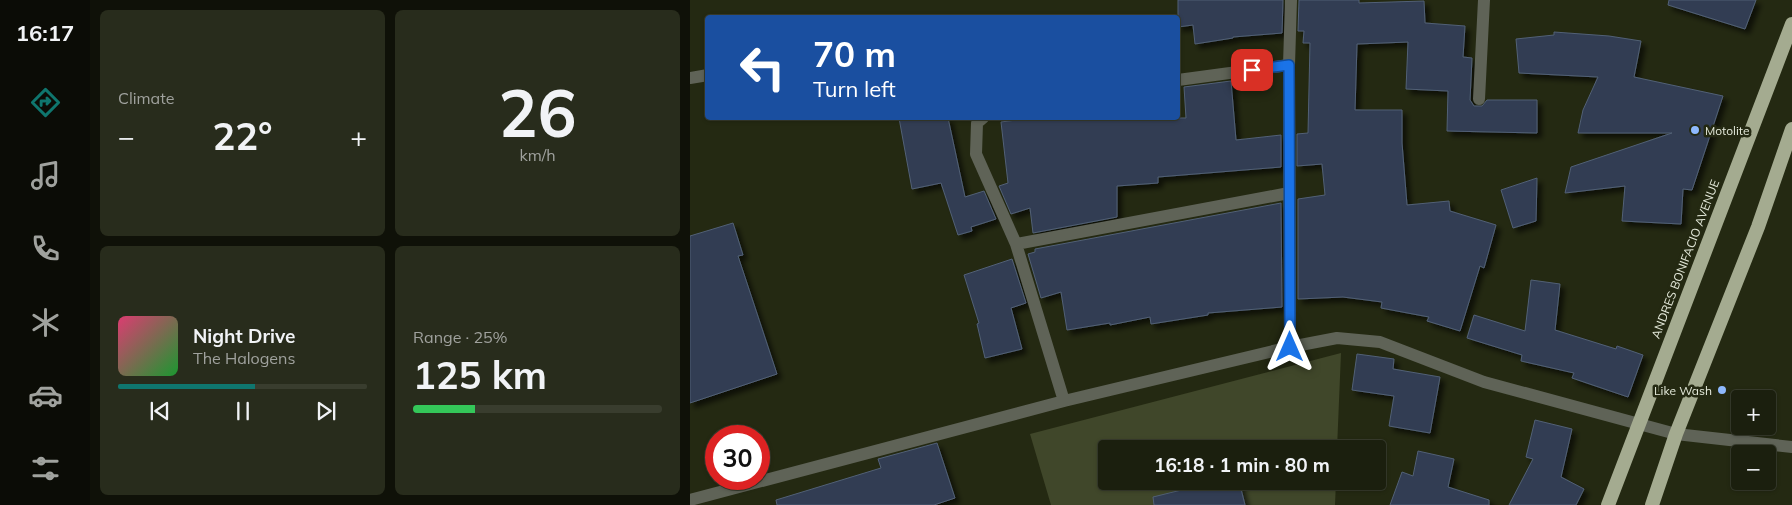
<!DOCTYPE html>
<html lang="en">
<head>
<meta charset="utf-8">
<style>
  :root { --surface:#1b1f0e; --page:#282c1c; --text:#f1f3f6; --muted:#a0a29e; --line:#393d2e; --accent:#0f766e }
  body { margin:0; font-family:Mulish,sans-serif; background:var(--page); color:var(--text); height:100vh; display:flex; flex-direction:column; font-size:19px; white-space:nowrap }
  * { box-sizing:border-box; margin:0 }
  p { font-size:16px; color:var(--muted) }
  .icon { flex:none; width:28px; height:28px; fill:none; stroke:currentColor; stroke-width:2; stroke-linecap:round; stroke-linejoin:round }
  .map { position:relative; flex:1; overflow:hidden }
  .side { display:flex; flex-direction:column; gap:10px; padding:10px; background:#0f1108; width:600px }
  .side>* { flex:none }
  .guide { position:absolute; left:15px; top:15px; width:475px; height:105px; border-radius:5px; box-shadow:0 1px 4px #0004,0 0 0 1px var(--line); background:#1a4fa0; color:#fff; overflow:hidden }
  .tools { position:absolute; left:1041px; top:390px; display:grid; gap:10px }
  .tools a { display:grid; place-items:center; width:45px; height:45px; border-radius:5px; background:var(--surface); box-shadow:0 1px 4px #0004,0 0 0 1px var(--line); font-size:25px }
  .speed { position:absolute; left:15px; top:425px; display:flex; gap:10px; font-size:25px; font-weight:700; text-align:center }
  .speed>* { display:grid; place-content:center; width:65px; height:65px; border-radius:50%; background:var(--surface); box-shadow:0 1px 4px #0004,0 0 0 1px var(--line); line-height:1 }
  .speed .limit { border:8px solid #d22; background:#fff; color:#111 }
  .pin { position:absolute; display:grid; place-items:center; width:42px; height:42px; color:#fff; margin:-21px; border-radius:10px; box-shadow:0 2px 8px #0006 }
  .me { position:absolute; width:55px; margin:-28px; rotate:0deg; stroke-linejoin:round; filter:drop-shadow(0 0 4px #0008) }
  .turn { display:flex; align-items:center; gap:18px; height:105px; padding:0 25px; font-size:22px }
  .turn .icon { width:65px; height:65px; stroke-width:2.5 }
  .turn b { display:block; font-size:35px; line-height:42px }
  .big { font-size:38px; font-weight:700; line-height:1.1 }
  .side .card { flex:1; display:flex; flex-direction:column; justify-content:center; gap:8px; min-width:0; padding:0 18px; border-radius:8px; background:var(--page) }
  .side .dial { align-items:center; gap:0 }
  .dial b { font-size:65px; line-height:1 }
  .song { display:flex; align-items:center; gap:15px }
  .cover { width:60px; height:60px; border-radius:8px; background:linear-gradient(135deg,hsl(340 70% 55%),hsl(130 70% 35%)) }
  .played { height:5px; border-radius:2px; background:linear-gradient(90deg,var(--accent) 55%,var(--line) 55%) }
  .keys { display:flex; justify-content:space-around; direction:ltr }
  .heat { display:flex; justify-content:space-between; align-items:center; font-size:28px; direction:ltr }
  .charge { height:8px; border-radius:4px; background:linear-gradient(90deg,#34c759 25%,var(--line) 0) }
  .side .tiles { flex:1; display:grid; gap:10px; grid-template-columns:repeat(2,1fr) }
  .trip { position:absolute; left:408px; top:440px; width:288px; height:50px; border-radius:5px; background:var(--surface); box-shadow:0 1px 4px #0004,0 0 0 1px var(--line); font-weight:700; line-height:50px; text-align:center }
  main { display:flex; flex:1; min-height:0 }
  .tab-bar { display:flex; flex-direction:column; width:90px; justify-content:space-around; align-items:center; background:#0b0c06; color:var(--muted) }
  .tab-bar .icon { width:35px; height:35px }
  .tab-bar .on { color:var(--accent) }
  .tab-bar b { font-size:22px; color:var(--text) }
  .map>svg:first-child { display:block }
  .green { fill:#40472a }
  .building { fill:#303d52; stroke:#526076; filter:url(#shadow) }
  .lines { fill:none; stroke-linecap:round; stroke-linejoin:round }
  .minor { stroke:#5f6357; stroke-width:12 }
  .tertiary { stroke:#5f6357; stroke-width:12 }
  .trunk { stroke:#a4ab90; stroke-width:14 }
  .route-casing { stroke:#114b97; stroke-width:12 }
  .route { stroke:#1a73e8; stroke-width:9 }
  .poi-dot { fill:#8eb9fd; stroke:#242912; stroke-width:2 }
  .labels { text-anchor:middle; dominant-baseline:central; stroke-width:5; stroke-linejoin:round; paint-order:stroke }
  .poi-label { font-size:12px; fill:#e5eadb; stroke:#242912; text-anchor:start }
  .street-label { font-size:12px; fill:#e5eadb; stroke:#242912 }
</style>
</head>
<body>
<main>
<nav class="tab-bar">
<b>16:17</b>
<svg class="icon on" aria-label="directions" viewBox="0 0 24 24"><path d="M12 3l9 9-9 9-9-9zM9 14v-3h6M13 9l2 2-2 2"/></svg>
<svg class="icon" aria-label="music" viewBox="0 0 24 24"><path d="M9 18V5l10-2v13"/><circle cx="6" cy="18" r="3"/><circle cx="16" cy="16" r="3"/></svg>
<svg class="icon" aria-label="phone" viewBox="0 0 24 24"><path d="M5 4h4l2 5-3 2q2 4 5 5l2-3 5 2v4C11 20 4 13 5 4z"/></svg>
<svg class="icon" aria-label="climate" viewBox="0 0 24 24"><path d="M12 3v18M4 7l16 10M4 17L20 7"/></svg>
<svg class="icon" aria-label="car" viewBox="0 0 24 24"><path d="M5 17H2v-5l4-1 3-4h7l3 4 3 1v5h-3M9 17h6M6 11h13"/><circle cx="7" cy="17" r="2"/><circle cx="17" cy="17" r="2"/></svg>
<svg class="icon" aria-label="filters" viewBox="0 0 24 24"><path d="M4 7h16M4 17h16"/><circle cx="9" cy="7" r="2"/><circle cx="15" cy="17" r="2"/></svg>
</nav>
<section class="side">
<div class="tiles">
<div class="card"><p>Climate</p>
<div class="heat"><a>−</a><b class="big">22°</b><a>+</a></div>
</div>
<div class="card dial"><b>26</b><p>km/h</p></div>
<div class="card">
<div class="song"><i class="cover"></i><div><b>Night Drive</b><p>The Halogens</p></div></div>
<div class="played"></div>
<div class="keys"><svg class="icon" aria-label="previous" viewBox="0 0 24 24"><path d="M18 5L8 12l10 7zM5 5v14"/></svg><svg class="icon" aria-label="pause" viewBox="0 0 24 24"><path d="M8 5v14M16 5v14"/></svg><svg class="icon" aria-label="next" viewBox="0 0 24 24"><path d="M6 5l10 7-10 7zM19 5v14"/></svg></div>
</div>
<div class="card"><p>Range · 25%</p><b class="big">125 km</b><div class="charge"></div></div>
</div>
</section>
<div class="map">
<svg width="1102" height="505" viewBox="0 0 1102 505">
  <defs>
    <filter id="shadow"><feDropShadow dx="4.5" dy="4.5" stdDeviation="2.5" flood-color="#0009"/></filter>
  </defs>
  <rect width="100%" height="100%" fill="#242912"/>
  <!-- green -->
  <path class="green" d="M651,353L647,449H416V481H646L645,505H361L340,434Z"/>
  <!-- building -->
  <path class="building" d="M488,0H593L592,33L543,37V38L505,44L503,25L488,27Z
    M609,0H669V3L734,1L735,23L775,26L773,57L782,58L780,100L784,106H792L797,100H847V133L757,131L758,91L716,89L718,42L667,44L665,110H712V143L717,205L759,201L760,211L806,225L794,268L790,266L770,331L737,321L739,317L691,308L692,302L653,297L608,299V199L635,195L632,164L607,166V134L618,133L620,43H613L614,31H608Z
    M979,0H1066L1055,29L978,5Z
    M864,32L919,36L951,41L944,77L1033,96L1002,190L993,189L991,224L932,221L935,186L875,193L881,167L982,133H888L893,110L908,77L829,73L826,39L864,35Z
    M541,81L546,140L591,135V167L468,177V183L427,186V217L343,233L340,208L321,214L309,186L318,183L311,122L342,118H496L494,87Z
    M209,118H258L275,197L294,191L306,219L281,227L282,231L268,235L251,183L222,189Z
    M847,178L846,221L823,228L811,190Z
    M591,203L592,307L518,313V315L461,324L460,317L420,325V323L377,330L371,292L351,298L338,254L345,252V249Z
    M43,223L53,255L48,256L87,374L0,403V236Z
    M322,259L336,303L321,308L332,349L295,358L287,324L289,323L274,275Z
    M841,280L870,284L865,330L926,349L927,346L953,355L938,397L882,378L884,373L831,361L832,355L777,338L784,315L835,331Z
    M667,354L704,359L703,369L750,377L740,433L699,426L704,396L662,390Z
    M845,420L882,429L871,477L894,489L886,505H819L843,459L836,457Z
    M247,443L265,498L244,505H87L86,500L191,468L188,459Z
    M728,451L764,459L758,487L799,500V505H700L712,472L723,476Z
    M528,481H549L555,505H464L463,497Z"/>
  <g class="lines">
    <!-- minor -->
    <path class="minor" d="M0,78L18,75
      M488,80L599,65
      M789,99L794,0
      M293,118L287,123L286,154L326,244L374,401
      M326,244L599,193
      M600,347L599,65L601,0
      M0,500L374,401L600,347L647,338L690,342L794,382L986,434"/>
    <!-- tertiary -->
    <path class="tertiary" d="M986,434L1102,447"/>
    <!-- trunk -->
    <path class="trunk" d="M918,505L1102,24
      M962,505L986,434L1068,227L1102,129"/>
  </g>
  <g class="lines">
    <defs>
      <path id="route" d="M562,70L599,65L600,347"/>
    </defs>
    <!-- route casing -->
    <use href="#route" class="route-casing"/>
    <!-- route -->
    <use href="#route" class="route"/>
  </g>
  <!-- markers -->
  <g class="poi-dot">
    <circle cx="1005" cy="130" r="5"/>
    <circle cx="1032" cy="390" r="5"/>
  </g>
  <g class="labels">
    <!-- poi labels -->
    <g class="poi-label">
      <text x="1015" y="130">Motolite</text>
      <text x="1022" y="390" text-anchor="end">Like Wash</text>
    </g>
    <!-- street labels -->
    <g class="street-label">
      <text transform="translate(995 259) rotate(-69)">ANDRES BONIFACIO AVENUE</text>
    </g>
  </g>
</svg>
<div class="tools">
<a>+</a>
<a>−</a>
</div>
<div class="speed"><div class="limit">30</div></div>
<div class="pin" style="left:562px;top:70px;background:#d93025"><svg class="icon" aria-label="arrive" viewBox="0 0 24 24"><path d="M6 21V4h12l-3 4 3 4H6"/></svg></div>
<svg class="me" style="left:600px;top:347px" viewBox="-20 -20 40 40"><path d="M0-17L14 15 0 8-14 15z" fill="#1a73e8" stroke="#fff" stroke-width="4"/></svg>
<div class="trip">16:18 · 1 min · 80 m</div>
<div class="guide">
<div class="turn"><svg class="icon" aria-label="left" viewBox="0 0 24 24"><path d="M17 20v-9H6M10 6l-5 5 5 5"/></svg><div><b>70 m</b>Turn left</div></div>
</div>
</div>
</main>
</body>
</html>
